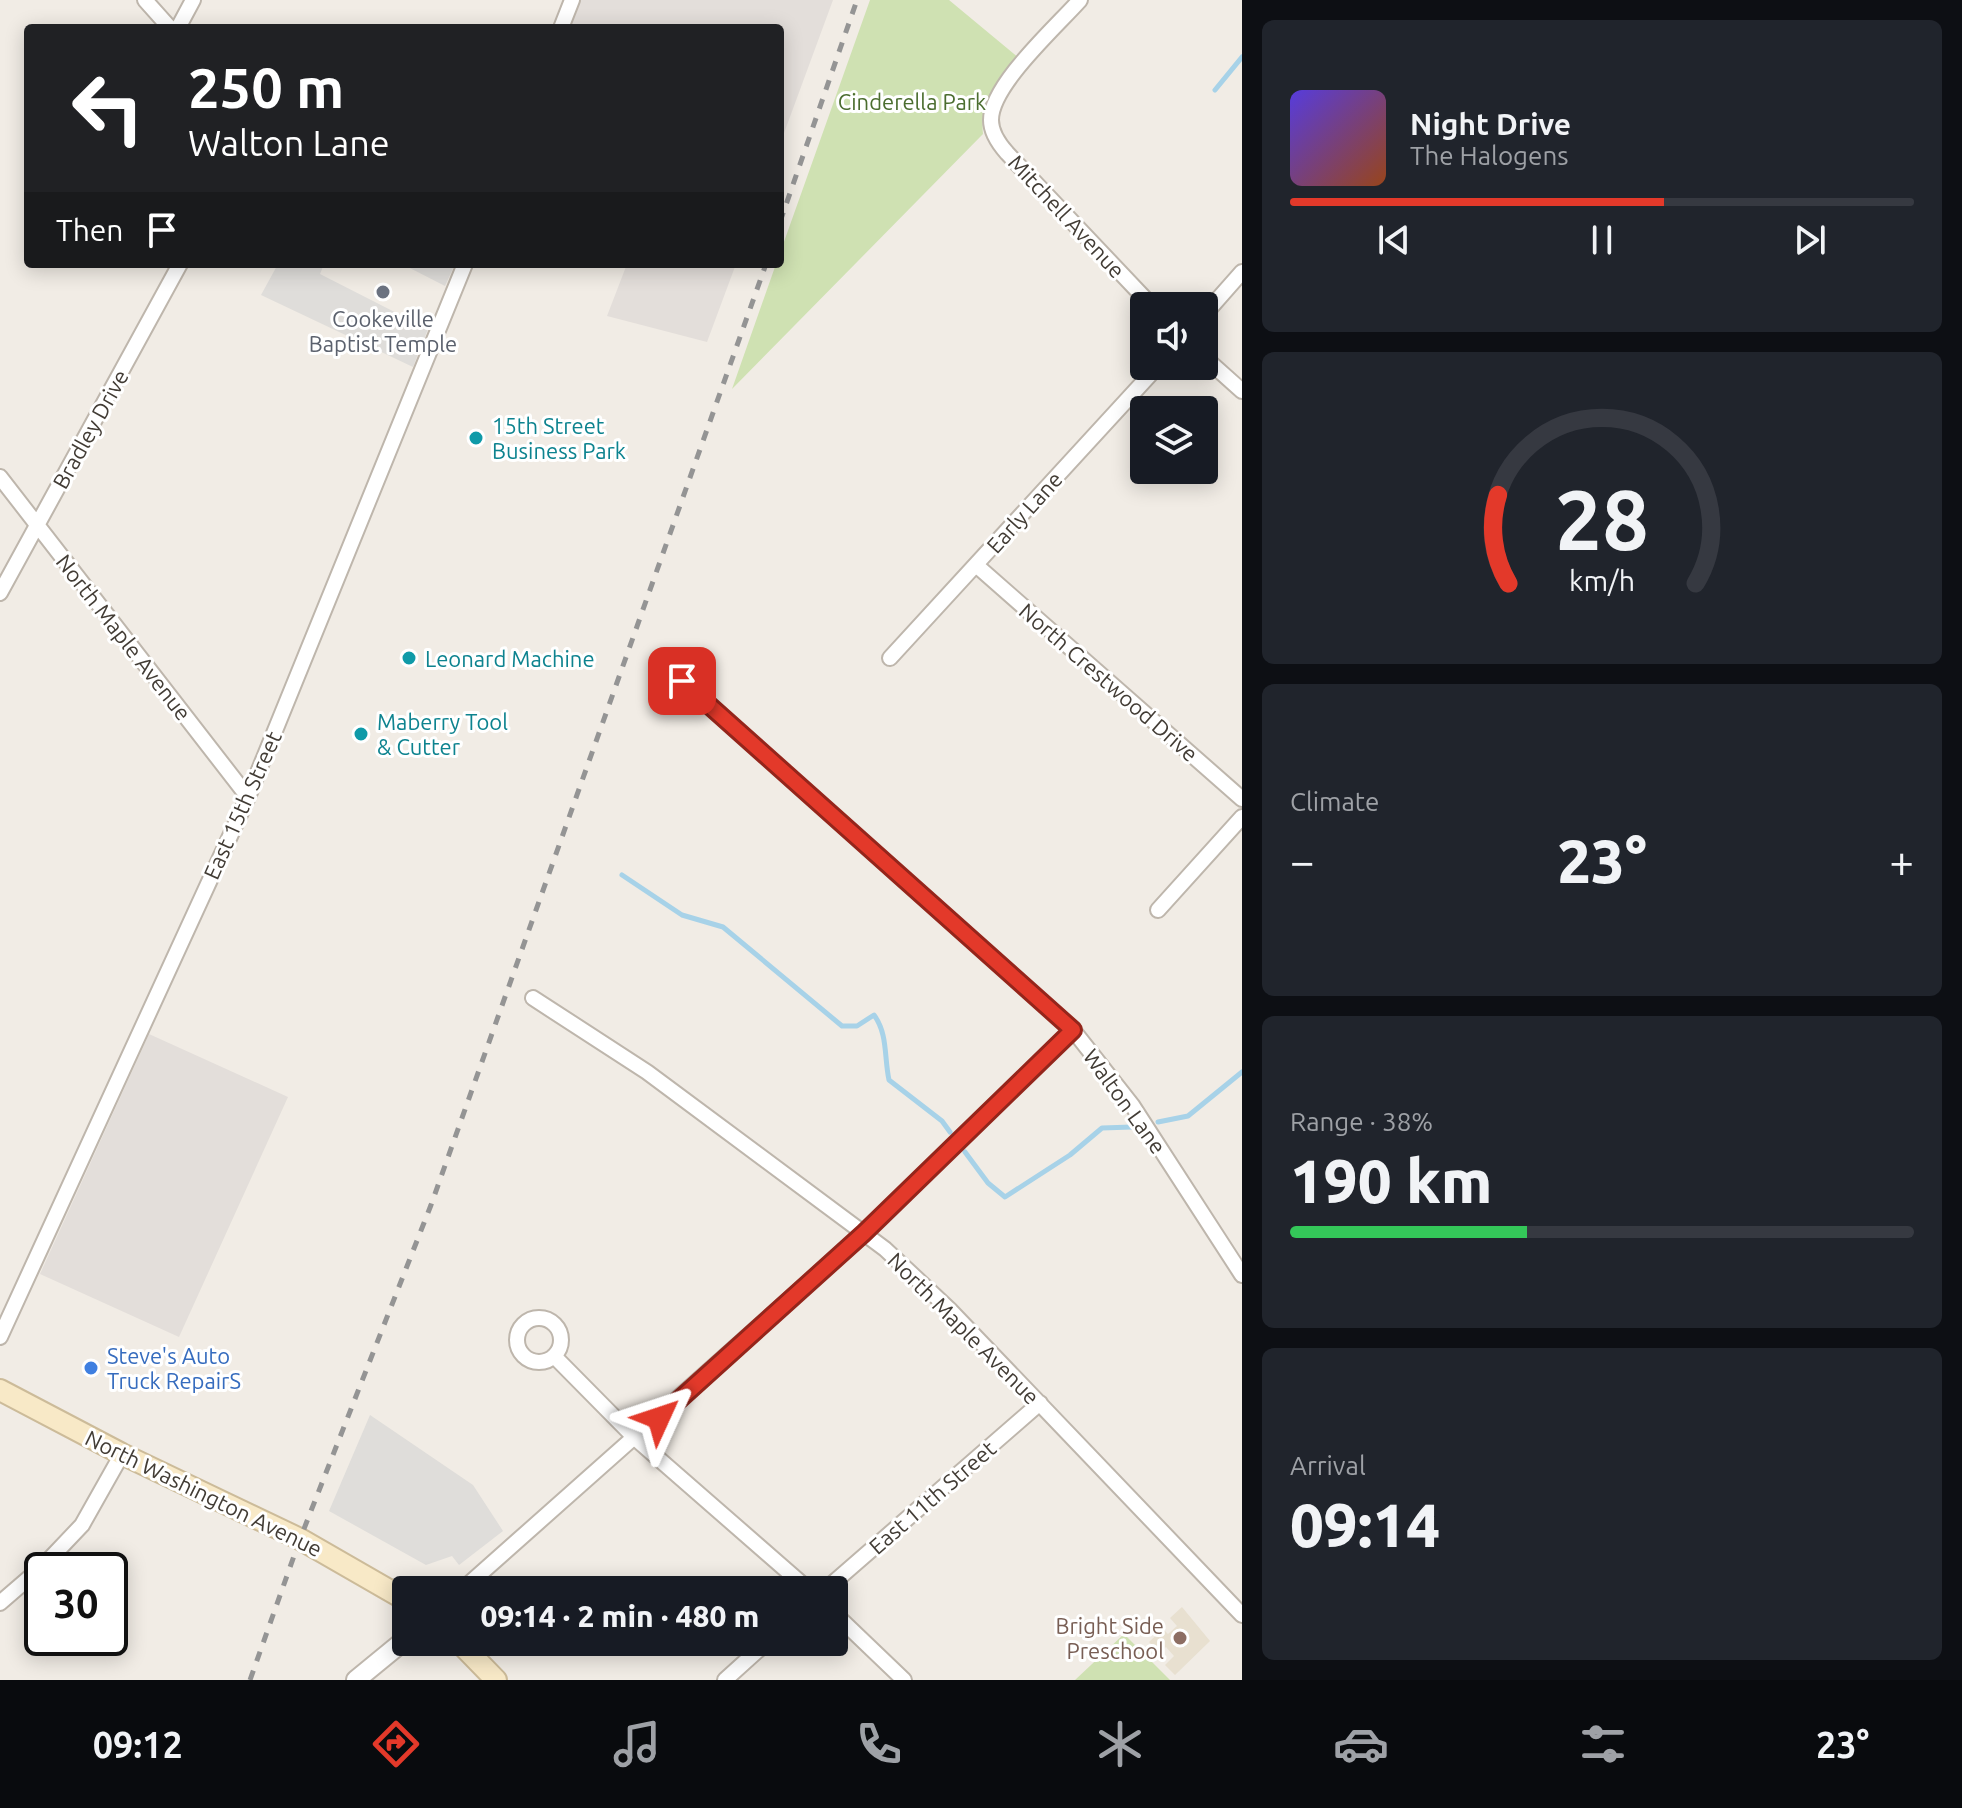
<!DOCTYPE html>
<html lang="en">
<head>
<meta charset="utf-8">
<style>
  :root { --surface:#171b24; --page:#20242c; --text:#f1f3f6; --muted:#9ea1a6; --line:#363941; --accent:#e3392a }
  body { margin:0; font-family:Ubuntu,sans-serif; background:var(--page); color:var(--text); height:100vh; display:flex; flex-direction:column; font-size:30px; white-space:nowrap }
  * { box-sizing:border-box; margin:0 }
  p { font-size:26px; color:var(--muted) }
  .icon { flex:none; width:44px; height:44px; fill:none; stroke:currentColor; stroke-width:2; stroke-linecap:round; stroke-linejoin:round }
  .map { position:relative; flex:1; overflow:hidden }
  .panel { display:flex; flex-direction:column; gap:20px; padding:20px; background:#0d0f14; width:720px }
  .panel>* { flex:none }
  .banner { position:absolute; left:24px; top:24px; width:760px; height:244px; border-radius:8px; box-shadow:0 4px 20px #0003; background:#202124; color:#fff; overflow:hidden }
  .fabs { position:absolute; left:1130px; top:292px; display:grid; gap:16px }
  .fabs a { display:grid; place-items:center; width:88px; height:88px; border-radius:8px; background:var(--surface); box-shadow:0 4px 20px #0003; font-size:40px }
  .speed { position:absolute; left:24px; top:1552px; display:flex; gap:16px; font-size:40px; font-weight:700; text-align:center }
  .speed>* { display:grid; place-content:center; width:104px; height:104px; border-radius:50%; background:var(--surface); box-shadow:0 4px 20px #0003; line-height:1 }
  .speed .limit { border:4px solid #111; border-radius:12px; background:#fff; color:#111 }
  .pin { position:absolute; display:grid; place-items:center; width:68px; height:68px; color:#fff; margin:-34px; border-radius:16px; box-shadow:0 4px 12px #0006 }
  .me { position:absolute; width:88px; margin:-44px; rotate:48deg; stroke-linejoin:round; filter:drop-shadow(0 0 6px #0008) }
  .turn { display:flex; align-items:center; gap:28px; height:168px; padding:0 32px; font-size:36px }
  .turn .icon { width:104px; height:104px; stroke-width:2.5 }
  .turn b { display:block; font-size:56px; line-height:68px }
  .then { display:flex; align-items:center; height:76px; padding:0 32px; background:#0003; gap:16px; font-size:30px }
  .big { font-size:60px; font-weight:800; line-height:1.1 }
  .panel .card { flex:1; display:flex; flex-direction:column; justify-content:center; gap:12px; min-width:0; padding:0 28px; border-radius:12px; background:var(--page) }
  .panel .dial { align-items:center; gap:0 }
  .dial svg { height:208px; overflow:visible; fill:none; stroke:var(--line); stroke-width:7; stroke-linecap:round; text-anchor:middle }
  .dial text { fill:var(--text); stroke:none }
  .song { display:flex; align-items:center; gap:24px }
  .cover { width:96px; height:96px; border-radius:12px; background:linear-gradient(135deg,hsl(250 70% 55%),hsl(20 70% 35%)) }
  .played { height:8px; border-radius:4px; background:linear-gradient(90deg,var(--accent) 60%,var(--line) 60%) }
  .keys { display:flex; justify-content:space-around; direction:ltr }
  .heat { display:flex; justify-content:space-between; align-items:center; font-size:44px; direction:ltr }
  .charge { height:12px; border-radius:6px; background:linear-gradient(90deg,#34c759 38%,var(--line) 0) }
  .trip { position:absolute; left:392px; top:1576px; width:456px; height:80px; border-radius:8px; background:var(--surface); box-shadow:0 4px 20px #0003; font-weight:800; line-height:80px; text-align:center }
  .dock { display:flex; height:128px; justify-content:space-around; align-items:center; background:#090b0e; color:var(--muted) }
  .dock .icon { width:56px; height:56px }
  .dock .active { color:var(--accent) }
  .dock b { font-size:36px; color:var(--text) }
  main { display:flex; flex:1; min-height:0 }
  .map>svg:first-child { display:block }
  .industrial { fill:#e3deda }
  .education { fill:#e8e0d0 }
  .green { fill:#cfe1b2 }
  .parking { fill:#dfddda }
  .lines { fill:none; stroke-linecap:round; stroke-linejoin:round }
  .stream { stroke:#a7d2e8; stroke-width:5 }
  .minor-casing { stroke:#beb6ac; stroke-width:18 }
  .tertiary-casing { stroke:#beb6ac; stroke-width:22 }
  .secondary-casing { stroke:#cb9; stroke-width:24 }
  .minor { stroke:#fff; stroke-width:14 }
  .tertiary { stroke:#fff; stroke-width:18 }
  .secondary { stroke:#f8e9c7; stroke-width:20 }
  .rail { stroke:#949494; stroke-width:5; stroke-dasharray:10 10; stroke-linecap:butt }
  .route-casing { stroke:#94251b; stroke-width:20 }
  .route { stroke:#e3392a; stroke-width:14 }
  .worship-dot { fill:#6b7280; stroke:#fff; stroke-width:3 }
  .culture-dot { fill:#0f9aa8; stroke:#fff; stroke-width:3 }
  .shop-dot { fill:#3f7fe0; stroke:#fff; stroke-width:3 }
  .education-dot { fill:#8d6e63; stroke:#fff; stroke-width:3 }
  .labels { text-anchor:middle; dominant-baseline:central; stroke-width:6; stroke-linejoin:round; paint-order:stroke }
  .park-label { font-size:22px; fill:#4b6d2f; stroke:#fff }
  .street-label { font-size:22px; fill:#423c35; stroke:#fff }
  .worship-label { font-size:22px; fill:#5b616d; stroke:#fff }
  .culture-label { font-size:22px; fill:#0d838f; stroke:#fff; text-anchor:start }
  .shop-label { font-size:22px; fill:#366cbe; stroke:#fff; text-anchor:start }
  .education-label { font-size:22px; fill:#785e54; stroke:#fff; text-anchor:end }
</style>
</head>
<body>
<main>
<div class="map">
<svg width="1242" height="1680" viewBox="0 0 1242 1680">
  <rect width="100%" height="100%" fill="#f1ece5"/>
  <!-- industrial -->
  <path class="industrial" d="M580,0H833L780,144V28H568Z
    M627,264H736L707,342L607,316Z
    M149,1034L288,1097L179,1337L40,1274Z"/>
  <!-- education -->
  <path class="education" d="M1182,1607L1210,1641L1175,1675L1165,1665L1174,1656L1166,1647L1160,1653L1149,1642L1163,1629L1168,1634L1177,1626L1170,1618Z"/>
  <!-- green -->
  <path class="green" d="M870,0H949L1020,59C1002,81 979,103 983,134L732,389L776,264H780V253Z
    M1124,1634L1170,1680H1075Z"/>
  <!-- parking -->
  <path class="parking" d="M278,264H324L320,274L428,329L413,367L261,295Z
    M402,264H455L445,286Z
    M370,1415L473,1485L503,1531L459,1565L452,1556L426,1565L329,1511Z"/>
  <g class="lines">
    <!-- stream -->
    <path class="stream" d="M1215,90L1242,57
      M622,875L682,915L723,927L842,1026H857L874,1015C888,1034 884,1057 889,1080L942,1121L950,1132
      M1158,1122L1188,1116L1242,1072
      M965,1152L988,1183L1005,1197L1070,1155L1102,1128L1132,1127"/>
    <defs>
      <path id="minor" d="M145,0L170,28
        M1080,0C1056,27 991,85 991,120C991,133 999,144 1007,153L1152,306
        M178,28L193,0
        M561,28L572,0
        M1204,315L1242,272
        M1204,357L1242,391
        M0,477L248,797
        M976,565L1242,799
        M0,593L180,264
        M890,658L1158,366
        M659,661L1073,1030L1132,1105L1242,1275
        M1158,910L1242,817
        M533,998L647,1072L885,1249L949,1309L1242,1615
        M517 1340a22 22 0 1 1 44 0a22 22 0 1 1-44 0Z
        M0,1337L248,797L465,264
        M554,1356L636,1439L809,1590
        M462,1590L864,1233L1073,1030
        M825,1590L1040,1403
        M0,1603L44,1565L82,1525L122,1454
        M834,1613L904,1680
        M725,1680L767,1642"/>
      <path id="tertiary" d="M356,1680L406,1639"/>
      <path id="secondary" d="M0,1390L122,1454L300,1539L406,1600
        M459,1642L496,1680"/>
    </defs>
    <!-- minor casing -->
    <use href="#minor" class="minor-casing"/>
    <!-- tertiary casing -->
    <use href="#tertiary" class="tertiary-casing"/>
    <!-- secondary casing -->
    <use href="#secondary" class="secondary-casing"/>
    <!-- minor -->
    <use href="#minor" class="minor"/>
    <!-- tertiary -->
    <use href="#tertiary" class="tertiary"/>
    <!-- secondary -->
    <use href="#secondary" class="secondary"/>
    <!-- rail -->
    <path class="rail" d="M780,222L857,0
      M250,1680L300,1539L431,1205L766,264"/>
  </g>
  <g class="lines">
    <defs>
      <path id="route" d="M659,1418L864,1233L1073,1030L682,681"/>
    </defs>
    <!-- route casing -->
    <use href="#route" class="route-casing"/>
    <!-- route -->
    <use href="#route" class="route"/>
  </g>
  <!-- markers -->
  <circle class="worship-dot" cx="383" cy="292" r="8"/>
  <g class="culture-dot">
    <circle cx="476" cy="438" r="8"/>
    <circle cx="409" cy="658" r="8"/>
    <circle cx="361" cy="734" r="8"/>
  </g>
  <circle class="shop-dot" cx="91" cy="1368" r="8"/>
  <circle class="education-dot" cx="1180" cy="1638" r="8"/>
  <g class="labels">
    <!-- park labels -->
    <g class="park-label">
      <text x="912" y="101">Cinderella Park</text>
    </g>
    <!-- street labels -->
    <g class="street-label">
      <text transform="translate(1067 216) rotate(47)">Mitchell Avenue</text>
      <text transform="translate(90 429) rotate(-61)">Bradley Drive</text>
      <text transform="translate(1024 512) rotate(-48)">Early Lane</text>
      <text transform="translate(124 637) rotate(52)">North Maple Avenue</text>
      <text transform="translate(1109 682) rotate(41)">North Crestwood Drive</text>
      <text transform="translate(242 805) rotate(-66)">East 15th Street</text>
      <text transform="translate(1125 1101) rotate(54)">Walton Lane</text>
      <text transform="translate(964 1328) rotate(45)">North Maple Avenue</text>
      <text transform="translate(204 1493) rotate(26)">North Washington Avenue</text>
      <text transform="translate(932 1497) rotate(-41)">East 11th Street</text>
    </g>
    <!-- worship labels -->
    <g class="worship-label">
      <text x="383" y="318">Cookeville<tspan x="383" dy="25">Baptist Temple</tspan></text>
    </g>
    <!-- culture labels -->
    <g class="culture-label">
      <text x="492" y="425">15th Street<tspan x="492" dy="25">Business Park</tspan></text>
      <text x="425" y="658">Leonard Machine</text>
      <text x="377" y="721">Maberry Tool<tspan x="377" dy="25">&amp; Cutter</tspan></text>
    </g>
    <!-- shop labels -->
    <g class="shop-label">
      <text x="107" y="1355">Steve's Auto<tspan x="107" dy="25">Truck RepairS</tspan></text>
    </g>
    <!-- education labels -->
    <g class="education-label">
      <text x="1164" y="1625">Bright Side<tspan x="1164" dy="25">Preschool</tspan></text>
    </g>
  </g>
</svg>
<div class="fabs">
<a><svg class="icon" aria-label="sound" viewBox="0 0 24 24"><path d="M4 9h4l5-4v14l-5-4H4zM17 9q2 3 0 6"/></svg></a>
<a><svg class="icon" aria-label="layers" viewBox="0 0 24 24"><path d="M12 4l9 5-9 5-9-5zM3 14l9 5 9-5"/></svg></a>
</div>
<div class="speed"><div class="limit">30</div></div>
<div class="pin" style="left:682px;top:681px;background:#d93025"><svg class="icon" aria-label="arrive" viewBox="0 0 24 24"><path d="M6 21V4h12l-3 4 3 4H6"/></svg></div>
<svg class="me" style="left:659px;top:1418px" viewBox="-20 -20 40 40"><path d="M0-17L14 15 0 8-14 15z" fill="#e3392a" stroke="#fff" stroke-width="4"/></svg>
<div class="trip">09:14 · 2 min · 480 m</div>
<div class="banner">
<div class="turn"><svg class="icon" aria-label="left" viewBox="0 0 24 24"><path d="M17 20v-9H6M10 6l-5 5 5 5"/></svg><div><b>250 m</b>Walton Lane</div></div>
<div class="then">Then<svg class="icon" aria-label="arrive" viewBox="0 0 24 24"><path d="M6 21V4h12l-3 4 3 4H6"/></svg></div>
</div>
</div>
<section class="panel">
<div class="card">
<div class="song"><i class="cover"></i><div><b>Night Drive</b><p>The Halogens</p></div></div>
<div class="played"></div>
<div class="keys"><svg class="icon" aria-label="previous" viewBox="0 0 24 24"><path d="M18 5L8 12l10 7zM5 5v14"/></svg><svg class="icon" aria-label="pause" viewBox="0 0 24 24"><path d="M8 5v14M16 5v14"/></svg><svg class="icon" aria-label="next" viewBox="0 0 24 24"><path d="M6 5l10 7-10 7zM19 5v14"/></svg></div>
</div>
<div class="card dial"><svg viewBox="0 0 100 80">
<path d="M14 69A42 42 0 1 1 86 69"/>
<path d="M14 69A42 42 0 0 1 10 35" stroke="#e3392a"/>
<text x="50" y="56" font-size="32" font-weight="700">28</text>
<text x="50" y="72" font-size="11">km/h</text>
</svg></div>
<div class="card"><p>Climate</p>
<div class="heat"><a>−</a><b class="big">23°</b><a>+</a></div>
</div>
<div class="card"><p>Range · 38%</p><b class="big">190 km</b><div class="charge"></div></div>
<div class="card"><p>Arrival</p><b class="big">09:14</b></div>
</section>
</main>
<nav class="dock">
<b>09:12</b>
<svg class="icon active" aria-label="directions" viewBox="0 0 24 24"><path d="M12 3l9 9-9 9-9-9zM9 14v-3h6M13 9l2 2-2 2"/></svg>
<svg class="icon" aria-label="music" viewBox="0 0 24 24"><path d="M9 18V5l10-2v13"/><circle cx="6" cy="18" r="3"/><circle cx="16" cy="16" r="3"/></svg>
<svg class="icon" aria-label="phone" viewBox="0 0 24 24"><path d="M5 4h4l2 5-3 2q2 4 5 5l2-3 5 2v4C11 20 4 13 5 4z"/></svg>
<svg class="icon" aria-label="climate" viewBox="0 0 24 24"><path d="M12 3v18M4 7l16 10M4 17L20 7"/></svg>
<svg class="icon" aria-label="car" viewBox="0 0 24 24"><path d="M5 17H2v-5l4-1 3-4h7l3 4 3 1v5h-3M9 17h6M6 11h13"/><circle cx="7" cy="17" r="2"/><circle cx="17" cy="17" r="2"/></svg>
<svg class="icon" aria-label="filters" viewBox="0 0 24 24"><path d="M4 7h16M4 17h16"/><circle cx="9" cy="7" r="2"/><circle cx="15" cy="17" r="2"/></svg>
<b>23°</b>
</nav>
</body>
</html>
